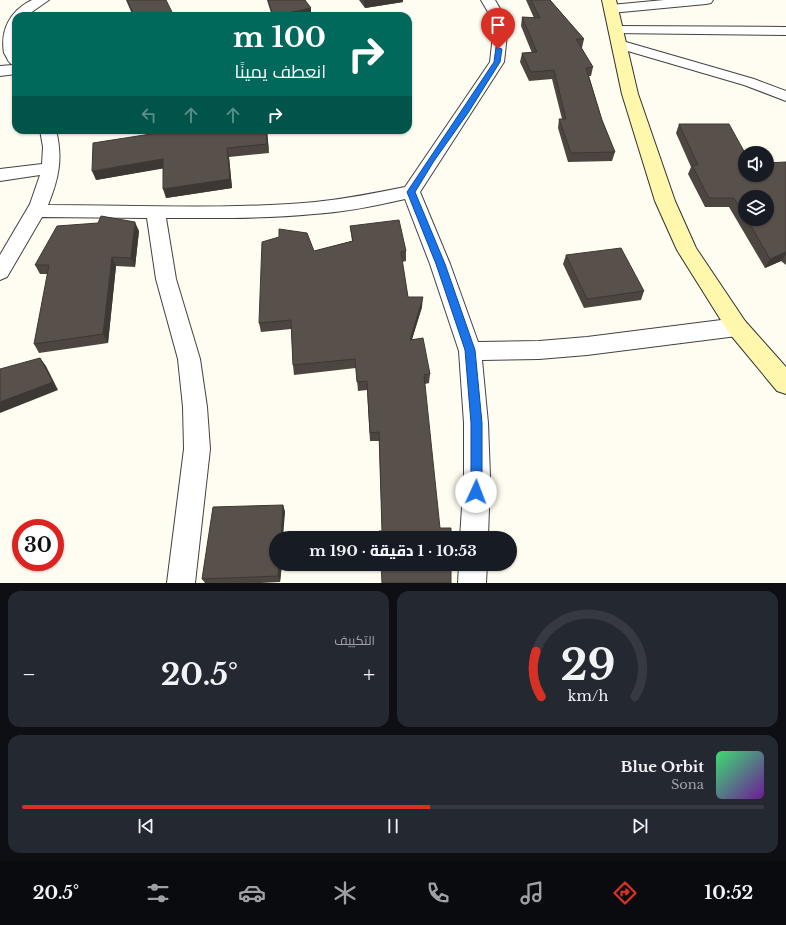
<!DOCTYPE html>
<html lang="ar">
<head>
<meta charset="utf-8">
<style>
  :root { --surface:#171b24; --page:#242831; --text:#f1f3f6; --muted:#9ea1a6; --line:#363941; --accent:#d93025 }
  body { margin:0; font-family:"Libre Baskerville",Cairo,serif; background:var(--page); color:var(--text); direction:rtl; height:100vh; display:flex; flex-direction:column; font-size:15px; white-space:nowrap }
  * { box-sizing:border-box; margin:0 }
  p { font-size:13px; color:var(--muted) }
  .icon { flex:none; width:22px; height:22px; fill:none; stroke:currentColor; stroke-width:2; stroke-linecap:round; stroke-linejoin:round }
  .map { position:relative; height:583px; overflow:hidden; direction:ltr }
  .sheet { display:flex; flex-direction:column; gap:8px; padding:8px; background:#0d0f14; flex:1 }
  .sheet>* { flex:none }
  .guide { position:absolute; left:12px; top:12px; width:400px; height:122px; border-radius:12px; box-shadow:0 1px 3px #0004; direction:rtl; background:#00695c; color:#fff; overflow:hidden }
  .controls { position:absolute; left:738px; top:146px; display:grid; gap:8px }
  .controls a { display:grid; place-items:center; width:36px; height:36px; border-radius:50%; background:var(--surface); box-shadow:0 1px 3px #0004; font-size:20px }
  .speed { position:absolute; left:12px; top:519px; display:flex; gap:8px; font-size:20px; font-weight:700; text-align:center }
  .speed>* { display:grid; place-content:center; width:52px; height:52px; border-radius:50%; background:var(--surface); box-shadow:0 1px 3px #0004; line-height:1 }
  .speed .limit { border:6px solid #d22; background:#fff; color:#111 }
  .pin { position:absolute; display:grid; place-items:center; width:34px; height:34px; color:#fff; margin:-41px -17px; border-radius:50% 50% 50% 0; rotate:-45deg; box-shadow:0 0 4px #0007 }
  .pin .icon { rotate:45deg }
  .me { position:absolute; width:44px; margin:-22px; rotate:2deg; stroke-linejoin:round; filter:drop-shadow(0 0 3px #0008) }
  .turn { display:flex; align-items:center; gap:14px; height:84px; padding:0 20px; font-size:18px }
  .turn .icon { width:52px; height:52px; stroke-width:2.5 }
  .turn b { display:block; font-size:28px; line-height:34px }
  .lanes { display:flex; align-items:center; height:38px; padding:0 20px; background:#0003; justify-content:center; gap:20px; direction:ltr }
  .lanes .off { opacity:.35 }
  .big { font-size:30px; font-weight:800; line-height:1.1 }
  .sheet .widget { flex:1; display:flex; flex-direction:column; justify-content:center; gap:6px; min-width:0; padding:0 14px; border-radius:12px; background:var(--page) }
  .sheet .dial { align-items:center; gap:0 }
  .dial svg { height:104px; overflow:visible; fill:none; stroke:var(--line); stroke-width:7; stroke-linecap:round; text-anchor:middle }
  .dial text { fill:var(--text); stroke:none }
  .song { display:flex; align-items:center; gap:12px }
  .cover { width:48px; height:48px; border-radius:6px; background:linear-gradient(135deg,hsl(140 70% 55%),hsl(280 70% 35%)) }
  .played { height:4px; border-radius:2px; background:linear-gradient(90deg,var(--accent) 55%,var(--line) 55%) }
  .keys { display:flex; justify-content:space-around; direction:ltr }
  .heat { display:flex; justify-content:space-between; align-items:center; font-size:22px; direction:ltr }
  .sheet .tiles { flex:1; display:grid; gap:8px; grid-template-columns:1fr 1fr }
  .widget:last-child { grid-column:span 2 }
  .trip { position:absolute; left:269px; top:531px; width:248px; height:40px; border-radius:20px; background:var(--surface); box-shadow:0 1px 3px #0004; font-weight:800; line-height:40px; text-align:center; direction:rtl }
  .dock { display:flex; height:64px; justify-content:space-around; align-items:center; background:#090b0e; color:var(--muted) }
  .dock .icon { width:28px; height:28px }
  .dock .on { color:var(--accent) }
  .dock b { font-size:18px; color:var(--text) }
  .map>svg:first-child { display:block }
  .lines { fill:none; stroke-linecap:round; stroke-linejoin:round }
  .street-casing { stroke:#424242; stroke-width:2 }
  .secondary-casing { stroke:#313131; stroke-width:2 }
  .street { fill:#fff; fill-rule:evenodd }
  .secondary { fill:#fff8ac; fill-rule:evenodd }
  .wall { fill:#4c4540; fill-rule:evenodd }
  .shaded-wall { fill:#3e3834 }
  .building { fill:#58504b; stroke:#3e3834 }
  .route { fill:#1a73e8; stroke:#114b97 }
</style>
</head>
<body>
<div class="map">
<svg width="786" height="583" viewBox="0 0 786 583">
  <rect width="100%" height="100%" fill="#fffdf1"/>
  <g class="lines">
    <defs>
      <path id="street" d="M32,0H49L26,16H16V28L14,35L16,46V74L0,76V66L13,65C8,63 7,57 4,53C0,29 11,10 32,0Z
        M481,0H495L502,12L507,35L504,62L420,192L450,264L478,342L539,341L587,337L737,318L745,321L748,327L745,333L737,336L587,355L539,359L482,360L488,423L490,477L488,538H460L464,477V423L459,351L430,264L405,199C375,206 345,212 314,214C265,219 215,218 166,218L176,279L200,359L207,407L210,449L195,583H167L184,449L183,407L178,359L156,279L147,218L42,217L7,277L0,280V255L30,204L40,175L0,181V169L42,164L43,147L40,130H56C63,158 59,178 48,205C136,205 227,210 315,202C345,199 375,193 405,187L490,62L493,35L488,12Z
        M664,0H713L711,3L706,4L611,13L606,12L604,9L606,6L611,5Z
        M616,26L786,27V35L611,33L609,30L611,27Z
        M619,40L754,79L786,91V101L744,85L614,47L612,44L614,41Z
        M459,564H487L486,583H458Z"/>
      <path id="secondary" d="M602,0H616L638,94L675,201L696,248L745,321L786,367V394L777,391L729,333L677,250L655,201L622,94Z"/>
    </defs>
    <!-- street casing -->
    <use href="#street" class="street-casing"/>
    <!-- secondary casing -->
    <use href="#secondary" class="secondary-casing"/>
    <!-- street -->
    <use href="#street" class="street"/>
    <!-- secondary -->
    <use href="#secondary" class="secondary"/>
  </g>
  <!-- wall -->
  <path class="wall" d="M126,0H166L132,14Z
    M267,0H305L312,16H272Z
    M359,0H403V2L365,8Z
    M526,0H550L584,39L582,48H581L593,67L591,76H589L602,120L615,152L612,161L568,162L558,128L559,119H562L552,79L529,81L520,62L522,53H532L521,26L522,17L534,18Z
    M679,124L745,175L786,162V265L781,261L765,268L729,207H705L688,174L691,167L676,133ZM745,197L767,219H745Z
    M170,130H267L269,153L229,157L232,188L166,198L163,168L96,180L170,131Z
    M350,226L406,251V261L402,262L408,297L422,307L412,339L430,374L429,383L425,384L382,531L379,441H370L367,390L358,391L356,368L294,375L293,365L291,329L261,332L259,323L314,251L352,241Z
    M139,231L135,267L116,266L108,343L39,353L34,344L48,274H40L35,265Z
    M566,255L644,291L641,300L584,308L563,264Z
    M283,505L285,512L276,564H282L280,582L261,583H205L202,579Z"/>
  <!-- shaded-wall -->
  <path class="shaded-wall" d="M364,0H403V2L365,8Z
    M311,8V16H273Z
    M266,130H267L269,153L267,144Z
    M306,130H318L307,132Z
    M227,148L229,157L232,188L166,198L163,189Z
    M163,159L166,168L96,180L92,171Z
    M135,222L139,231L135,267L131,258Z
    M786,252V254L781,261L765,268L770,259Z
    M112,257L116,266L108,343L103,334Z
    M423,297L422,307L409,349L410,340Z
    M40,358L46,366L58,390L0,413V402Z
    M283,505L285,512L283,538H281Z
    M279,564H282L280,582L278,576Z"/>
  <!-- building -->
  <path class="building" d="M127,0H166L174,16H112L133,13Z
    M268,0H305L311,8L273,16Z
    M531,0H550L584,39H576L593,67L586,68L602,120L615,152L571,153L559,119H566L554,70L531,72L522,53L537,52L522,17L540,18Z
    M679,124H729L745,153V175H767V163L786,162V252L770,259L747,219H767V197H745V216L734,198H709L692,165H698Z
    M170,130H266L267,144L227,148L230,179L163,189V159L92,171L93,143L170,131Z
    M101,216L135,222L131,258L112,257L103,334L34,344L49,265H35L57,226L98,223Z
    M399,220L406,251L401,252L408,297H423L410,340L423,338L430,374L424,375L440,528H451V538H380L379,531H382L379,432L370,433L367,381L357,382L355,359L293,365L291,320L259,323L262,242L279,237V229L307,233L314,251L353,241L350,226Z
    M621,248L644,291L587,299L566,255Z
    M40,358L53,382L0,402V369Z
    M283,505L281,538H276V564H279L278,576L202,579L213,507Z
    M381,564H451V583H382Z"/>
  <!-- route -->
  <path class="route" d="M496,47L502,49L500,62L468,113L434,161L415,192L445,264L475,350L482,423V492L481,496L476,498L472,496L471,492V423L465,350L436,264L407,192L494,62Z"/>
</svg>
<div class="controls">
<a><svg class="icon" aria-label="sound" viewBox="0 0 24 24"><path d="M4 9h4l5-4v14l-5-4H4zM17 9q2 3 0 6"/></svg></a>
<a><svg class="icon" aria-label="layers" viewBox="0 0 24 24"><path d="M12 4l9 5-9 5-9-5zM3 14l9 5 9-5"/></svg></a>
</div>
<div class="speed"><div class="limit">30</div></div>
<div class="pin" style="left:498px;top:49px;background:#d93025"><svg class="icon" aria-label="arrive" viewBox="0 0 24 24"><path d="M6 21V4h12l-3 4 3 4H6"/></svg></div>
<svg class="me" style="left:476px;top:492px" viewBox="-20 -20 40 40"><circle r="19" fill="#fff"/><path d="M0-13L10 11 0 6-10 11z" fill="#1a73e8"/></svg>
<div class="trip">10:53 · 1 دقيقة · 190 m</div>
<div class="guide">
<div class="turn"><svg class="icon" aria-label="right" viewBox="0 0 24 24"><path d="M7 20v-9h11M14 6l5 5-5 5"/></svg><div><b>100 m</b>انعطف يمينًا</div></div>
<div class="lanes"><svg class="icon off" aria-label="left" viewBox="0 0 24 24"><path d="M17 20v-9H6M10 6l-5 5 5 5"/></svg><svg class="icon off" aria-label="ahead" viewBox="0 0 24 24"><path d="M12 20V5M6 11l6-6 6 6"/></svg><svg class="icon off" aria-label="ahead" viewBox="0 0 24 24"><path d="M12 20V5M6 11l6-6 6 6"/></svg><svg class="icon" aria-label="right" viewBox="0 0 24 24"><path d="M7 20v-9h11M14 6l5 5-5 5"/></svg></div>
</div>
</div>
<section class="sheet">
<div class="tiles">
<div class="widget dial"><svg viewBox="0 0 100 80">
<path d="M14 69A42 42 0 1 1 86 69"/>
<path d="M14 69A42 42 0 0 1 10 34" stroke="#d93025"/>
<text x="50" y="56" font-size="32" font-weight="700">29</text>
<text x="50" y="72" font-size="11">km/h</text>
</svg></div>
<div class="widget"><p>التكييف</p>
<div class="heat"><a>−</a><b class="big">20.5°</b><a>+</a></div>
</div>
<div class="widget">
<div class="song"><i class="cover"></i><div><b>Blue Orbit</b><p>Sona</p></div></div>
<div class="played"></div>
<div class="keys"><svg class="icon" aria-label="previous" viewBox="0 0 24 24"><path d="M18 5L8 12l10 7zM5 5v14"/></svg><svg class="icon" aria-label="pause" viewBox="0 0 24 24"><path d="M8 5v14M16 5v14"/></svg><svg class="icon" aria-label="next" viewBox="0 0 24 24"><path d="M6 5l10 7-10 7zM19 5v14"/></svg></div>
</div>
</div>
</section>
<nav class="dock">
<b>10:52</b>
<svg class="icon on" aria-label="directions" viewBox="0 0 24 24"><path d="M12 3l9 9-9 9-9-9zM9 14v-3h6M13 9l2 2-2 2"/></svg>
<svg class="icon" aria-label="music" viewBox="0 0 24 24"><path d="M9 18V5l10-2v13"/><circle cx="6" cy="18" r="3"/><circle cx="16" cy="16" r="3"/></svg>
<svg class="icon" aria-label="phone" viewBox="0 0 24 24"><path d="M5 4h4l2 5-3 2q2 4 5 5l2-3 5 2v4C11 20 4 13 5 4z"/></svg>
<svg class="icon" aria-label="climate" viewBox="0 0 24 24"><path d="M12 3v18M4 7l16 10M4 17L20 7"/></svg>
<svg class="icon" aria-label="car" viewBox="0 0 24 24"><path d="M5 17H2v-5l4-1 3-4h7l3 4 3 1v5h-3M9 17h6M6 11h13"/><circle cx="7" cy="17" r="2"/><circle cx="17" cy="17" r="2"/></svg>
<svg class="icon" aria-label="filters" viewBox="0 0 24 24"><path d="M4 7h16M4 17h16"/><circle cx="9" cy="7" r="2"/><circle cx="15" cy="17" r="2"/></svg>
<b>20.5°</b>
</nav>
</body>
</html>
